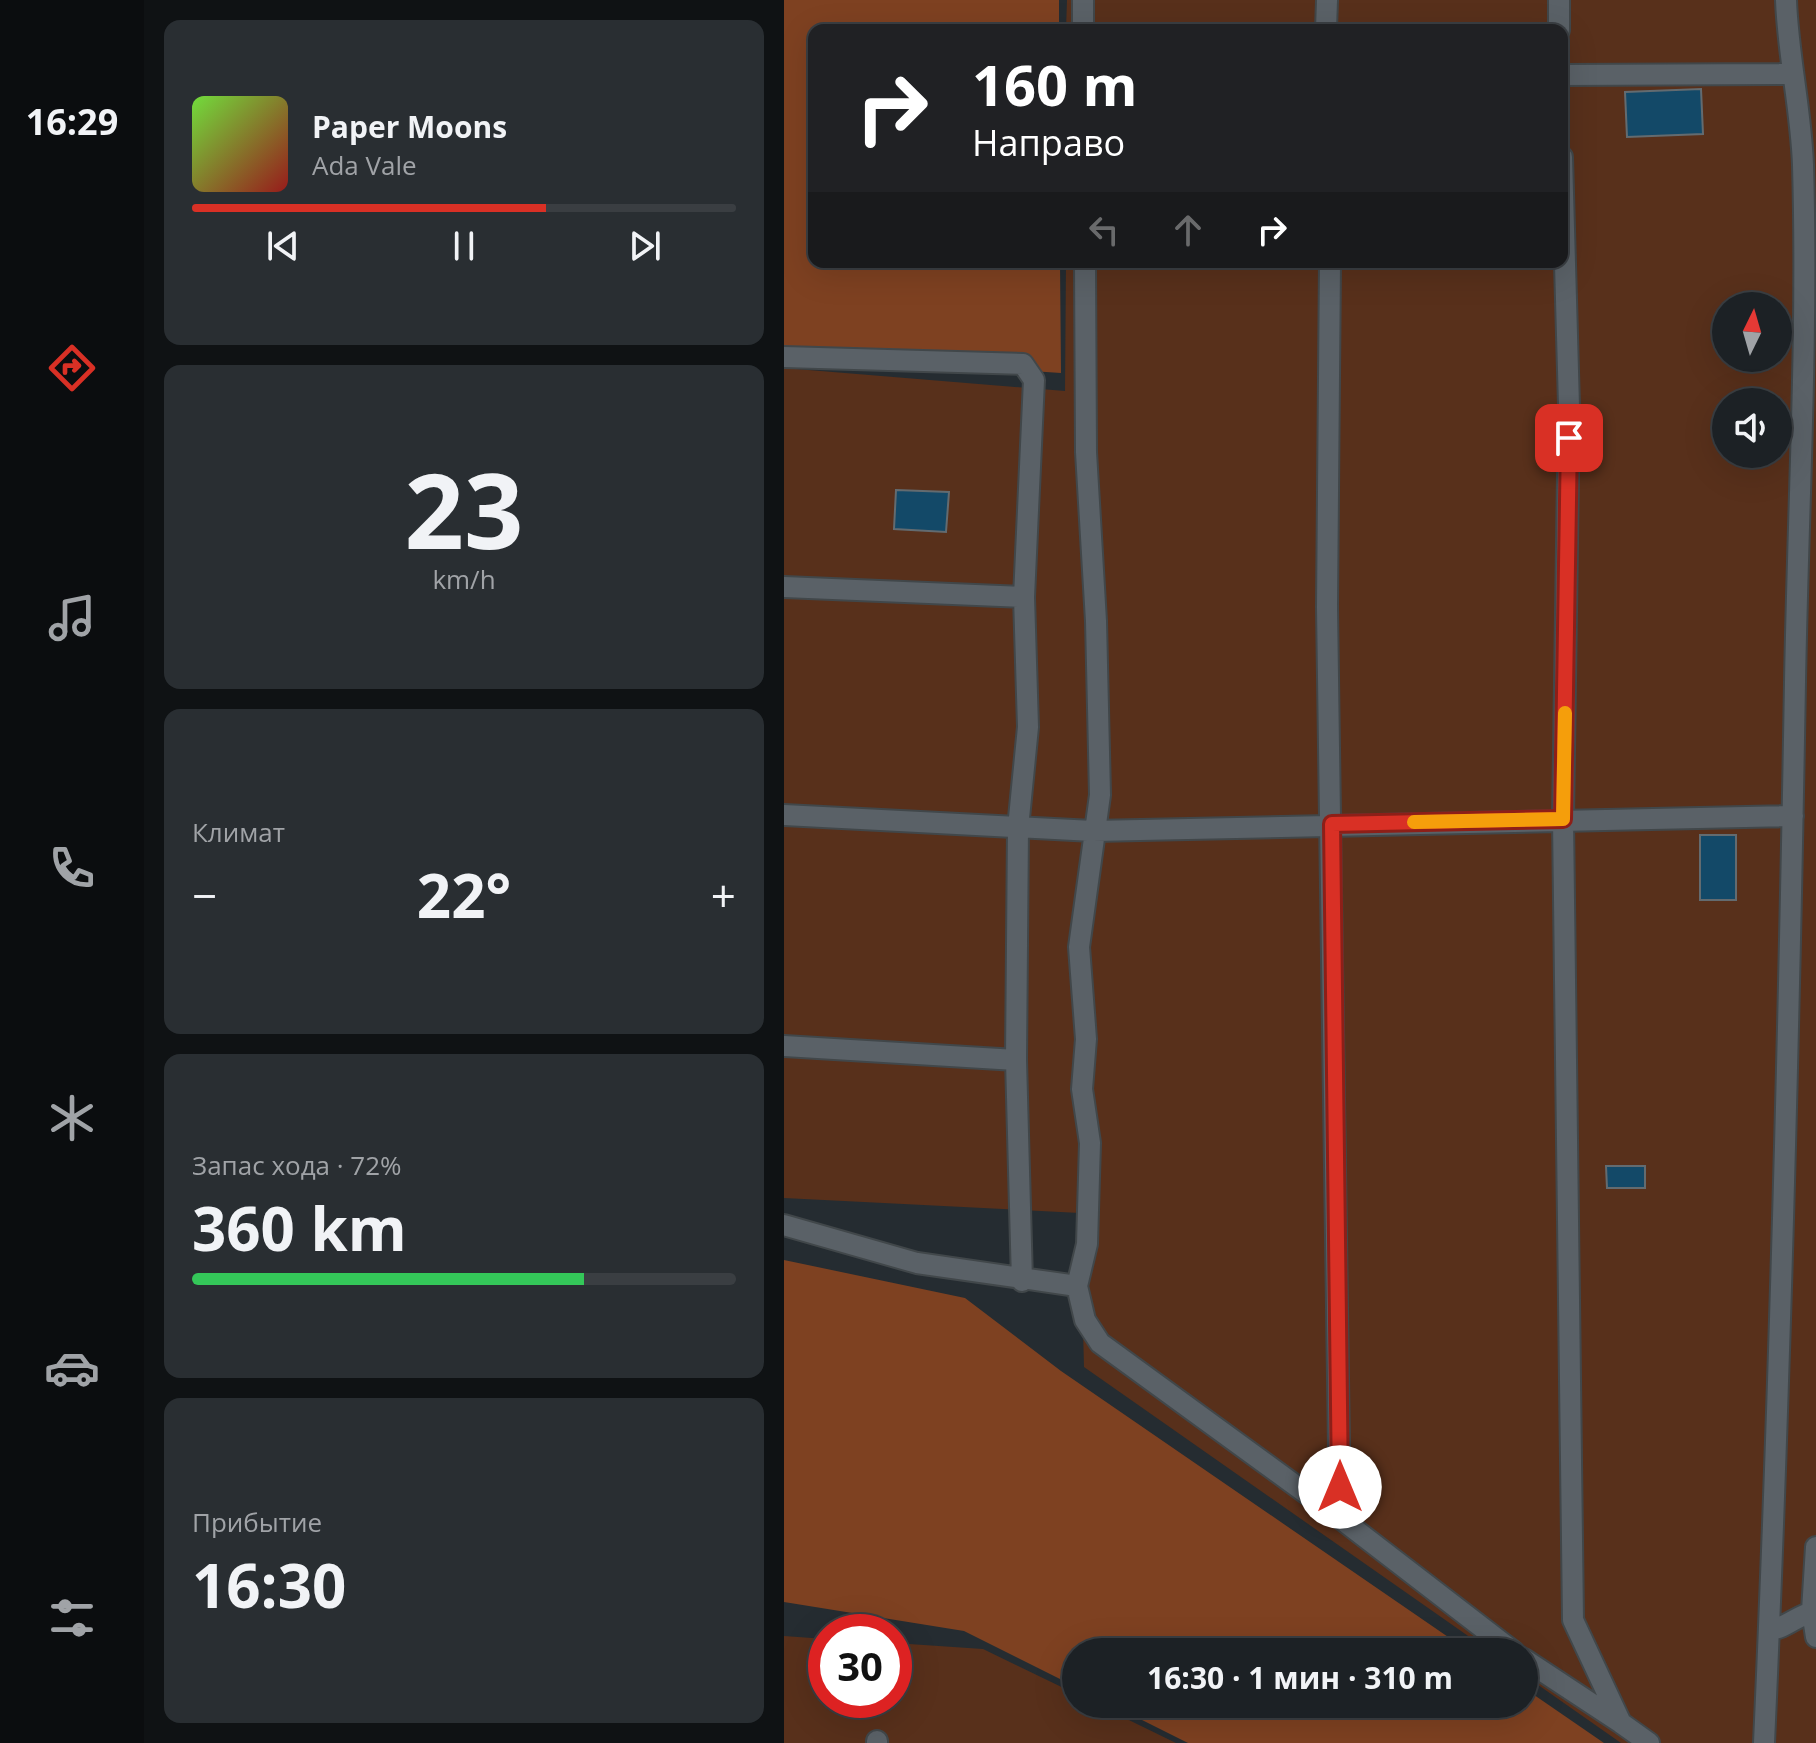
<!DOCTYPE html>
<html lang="ru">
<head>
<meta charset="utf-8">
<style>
  :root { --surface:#1c2125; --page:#292e32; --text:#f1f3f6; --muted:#a0a3a7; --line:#3a3e42; --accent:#d93025 }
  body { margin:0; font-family:"Open Sans",sans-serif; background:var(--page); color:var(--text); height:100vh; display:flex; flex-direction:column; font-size:30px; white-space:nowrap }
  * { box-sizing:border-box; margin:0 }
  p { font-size:26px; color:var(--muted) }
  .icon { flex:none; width:44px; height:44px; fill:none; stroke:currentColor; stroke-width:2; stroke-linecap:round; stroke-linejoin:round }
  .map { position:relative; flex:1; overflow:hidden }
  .sheet { display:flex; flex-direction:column; gap:20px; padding:20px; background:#0f1214; width:640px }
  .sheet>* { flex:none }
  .top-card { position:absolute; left:24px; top:24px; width:760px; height:244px; border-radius:16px; box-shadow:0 8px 32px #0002,0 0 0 2px var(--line); background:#202124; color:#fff; overflow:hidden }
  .needle { width:52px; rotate:5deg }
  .buttons { position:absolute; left:928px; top:292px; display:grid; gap:16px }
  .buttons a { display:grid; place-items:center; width:80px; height:80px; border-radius:50%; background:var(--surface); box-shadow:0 8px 32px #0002,0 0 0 2px var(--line); font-size:40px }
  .speed { position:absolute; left:24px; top:1614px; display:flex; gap:16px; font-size:40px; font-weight:700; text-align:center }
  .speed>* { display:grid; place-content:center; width:104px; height:104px; border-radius:50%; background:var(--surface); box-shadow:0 8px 32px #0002,0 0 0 2px var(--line); line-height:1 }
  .speed .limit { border:12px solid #d22; background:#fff; color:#111 }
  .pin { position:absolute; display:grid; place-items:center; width:68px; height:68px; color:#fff; margin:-34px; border-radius:16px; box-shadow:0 4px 12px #0006 }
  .me { position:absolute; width:88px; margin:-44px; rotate:0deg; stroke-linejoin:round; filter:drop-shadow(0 0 6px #0008) }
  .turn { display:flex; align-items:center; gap:28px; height:168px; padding:0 32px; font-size:36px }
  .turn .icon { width:104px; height:104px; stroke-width:2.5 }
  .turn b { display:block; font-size:56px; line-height:68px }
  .lanes { display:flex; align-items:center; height:76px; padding:0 32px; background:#0003; justify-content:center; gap:40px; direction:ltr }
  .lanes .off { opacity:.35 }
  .big { font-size:60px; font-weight:700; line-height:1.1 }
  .sheet .card { flex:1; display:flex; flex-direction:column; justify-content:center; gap:12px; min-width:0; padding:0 28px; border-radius:16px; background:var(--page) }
  .sheet .dial { align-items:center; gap:0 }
  .dial b { font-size:104px; line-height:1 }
  .song { display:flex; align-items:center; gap:24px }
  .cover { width:96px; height:96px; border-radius:12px; background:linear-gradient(135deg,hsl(100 70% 55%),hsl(0 70% 35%)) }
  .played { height:8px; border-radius:4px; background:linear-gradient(90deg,var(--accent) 65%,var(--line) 65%) }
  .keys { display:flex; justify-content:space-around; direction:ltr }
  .heat { display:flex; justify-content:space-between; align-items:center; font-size:44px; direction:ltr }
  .charge { height:12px; border-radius:6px; background:linear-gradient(90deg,#34c759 72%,var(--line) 0) }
  .trip { position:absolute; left:278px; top:1638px; width:476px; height:80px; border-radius:40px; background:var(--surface); box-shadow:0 8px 32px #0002,0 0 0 2px var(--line); font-weight:700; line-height:80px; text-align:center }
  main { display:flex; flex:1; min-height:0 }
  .menu { display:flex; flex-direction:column; width:144px; justify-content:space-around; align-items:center; background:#0b0d0f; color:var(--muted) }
  .menu .icon { width:56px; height:56px }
  .menu .active { color:var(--accent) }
  .menu b { font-size:36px; color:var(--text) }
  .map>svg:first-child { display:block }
  .green { fill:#58301b; fill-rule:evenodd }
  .forest { fill:#7e4121 }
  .building { fill:#134968; stroke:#636b70; stroke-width:2 }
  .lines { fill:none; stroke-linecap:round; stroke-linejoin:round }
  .minor-casing { stroke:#41474a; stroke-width:24 }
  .minor { stroke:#5a6167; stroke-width:20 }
  .route-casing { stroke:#8d1f18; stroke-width:20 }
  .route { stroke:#d93025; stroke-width:14 }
  .slow { stroke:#f59e0b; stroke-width:14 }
</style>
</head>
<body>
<main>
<nav class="menu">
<b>16:29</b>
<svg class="icon active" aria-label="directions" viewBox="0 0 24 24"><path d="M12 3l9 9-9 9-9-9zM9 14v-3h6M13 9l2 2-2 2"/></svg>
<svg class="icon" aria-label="music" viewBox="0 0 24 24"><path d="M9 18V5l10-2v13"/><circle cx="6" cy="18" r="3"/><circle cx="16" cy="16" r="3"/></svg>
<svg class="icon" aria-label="phone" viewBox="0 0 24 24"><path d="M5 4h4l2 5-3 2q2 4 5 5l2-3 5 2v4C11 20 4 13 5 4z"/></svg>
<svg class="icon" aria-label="climate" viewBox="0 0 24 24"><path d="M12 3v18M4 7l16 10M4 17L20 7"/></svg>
<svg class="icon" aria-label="car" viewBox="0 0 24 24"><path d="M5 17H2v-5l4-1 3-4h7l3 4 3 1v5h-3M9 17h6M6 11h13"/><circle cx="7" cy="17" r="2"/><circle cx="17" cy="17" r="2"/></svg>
<svg class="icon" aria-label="filters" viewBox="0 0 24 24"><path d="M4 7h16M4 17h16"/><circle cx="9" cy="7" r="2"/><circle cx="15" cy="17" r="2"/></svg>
</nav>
<section class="sheet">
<div class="card">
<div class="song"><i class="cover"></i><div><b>Paper Moons</b><p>Ada Vale</p></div></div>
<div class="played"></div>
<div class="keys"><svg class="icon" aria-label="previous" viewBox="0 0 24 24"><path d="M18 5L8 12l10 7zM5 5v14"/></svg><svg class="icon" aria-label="pause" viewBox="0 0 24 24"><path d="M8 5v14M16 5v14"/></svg><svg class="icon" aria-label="next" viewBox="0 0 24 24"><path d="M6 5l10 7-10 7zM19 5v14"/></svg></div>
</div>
<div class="card dial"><b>23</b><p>km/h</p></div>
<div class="card"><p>Климат</p>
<div class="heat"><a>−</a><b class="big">22°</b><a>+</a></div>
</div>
<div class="card"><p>Запас хода · 72%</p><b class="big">360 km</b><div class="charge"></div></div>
<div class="card"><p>Прибытие</p><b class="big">16:30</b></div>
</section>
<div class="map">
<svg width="1032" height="1743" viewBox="0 0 1032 1743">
  <rect width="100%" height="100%" fill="#252c31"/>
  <!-- green -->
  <path class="green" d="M283,0H1032V1743H837L740,1675V1652H707L300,1367L296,1213L0,1198V368L281,391L282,262H778V30H282ZM942,306H994V358H942ZM942,402H994V454H942Z
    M0,1636L42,1639V1700H110V1643L199,1649L292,1694V1704H312L392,1743H0Z"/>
  <!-- forest -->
  <path class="forest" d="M0,0H275V30H30V262H276L277,373L0,355Z
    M0,1260L181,1298L277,1371L686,1652H292V1687L180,1631L0,1602Z
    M740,1688L820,1743H404L326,1704H740Z"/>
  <!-- building -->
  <path class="building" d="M917,89L919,134L843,137L841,92Z
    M112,490L165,492L162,532L110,529Z
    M916,835H952V900H916Z
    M822,1166H861V1188H823Z"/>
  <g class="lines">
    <defs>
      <path id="minor" d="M299,0V30
        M775,0V30
        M542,30L543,0
        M778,75L1009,74
        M778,157L785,406L779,819L789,1620L837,1723L865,1743
        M546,262L543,607L556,1518
        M0,357L239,364L250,380L240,597L244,727L234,828L232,1060L238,1281
        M0,587L240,597
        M0,815L309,831L1009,816
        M0,1046L232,1060
        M0,1225L133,1263L293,1286L303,1244L306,1143L298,1089L302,1039L295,947L316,795L312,621L302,452L301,262
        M293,1286L301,1320L316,1343L556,1518L730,1652
        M1032,1547L1028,1611L1032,1637
        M985,1630C1002,1629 1014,1614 1032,1611
        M740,1659L837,1723
        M93,1743V1741
        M980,1743C996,1390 1005,1036 1011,682C1014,510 1024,337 1019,165C1017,109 1004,56 1002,0"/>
    </defs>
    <!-- minor casing -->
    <use href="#minor" class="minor-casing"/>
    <!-- minor -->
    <use href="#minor" class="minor"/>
  </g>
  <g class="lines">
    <defs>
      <path id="route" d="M556,1487L548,824L779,819L785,438"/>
    </defs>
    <!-- route casing -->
    <use href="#route" class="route-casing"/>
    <!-- route -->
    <use href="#route" class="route"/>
    <!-- slow -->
    <path class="slow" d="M630,822L779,819L781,713"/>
  </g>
</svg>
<div class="buttons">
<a><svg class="needle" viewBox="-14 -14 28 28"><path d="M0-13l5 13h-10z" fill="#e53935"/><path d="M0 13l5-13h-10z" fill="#a0a3a7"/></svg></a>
<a><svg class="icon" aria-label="sound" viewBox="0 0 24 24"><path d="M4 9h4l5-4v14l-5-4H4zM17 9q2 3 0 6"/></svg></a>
</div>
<div class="speed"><div class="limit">30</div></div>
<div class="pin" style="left:785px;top:438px;background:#d93025"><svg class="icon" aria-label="arrive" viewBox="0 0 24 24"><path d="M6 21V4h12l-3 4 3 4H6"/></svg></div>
<svg class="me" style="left:556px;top:1487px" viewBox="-20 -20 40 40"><circle r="19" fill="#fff"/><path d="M0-13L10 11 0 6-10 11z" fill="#d93025"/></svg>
<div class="trip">16:30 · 1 мин · 310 m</div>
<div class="top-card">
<div class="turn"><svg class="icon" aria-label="right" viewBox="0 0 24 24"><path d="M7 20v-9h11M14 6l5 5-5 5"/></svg><div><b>160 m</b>Направо</div></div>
<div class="lanes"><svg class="icon off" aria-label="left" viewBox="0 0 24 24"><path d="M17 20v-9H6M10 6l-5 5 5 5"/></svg><svg class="icon off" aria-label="ahead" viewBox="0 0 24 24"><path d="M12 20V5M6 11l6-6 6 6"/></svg><svg class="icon" aria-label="right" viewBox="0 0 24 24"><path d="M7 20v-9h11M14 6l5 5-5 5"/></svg></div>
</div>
</div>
</main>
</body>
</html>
